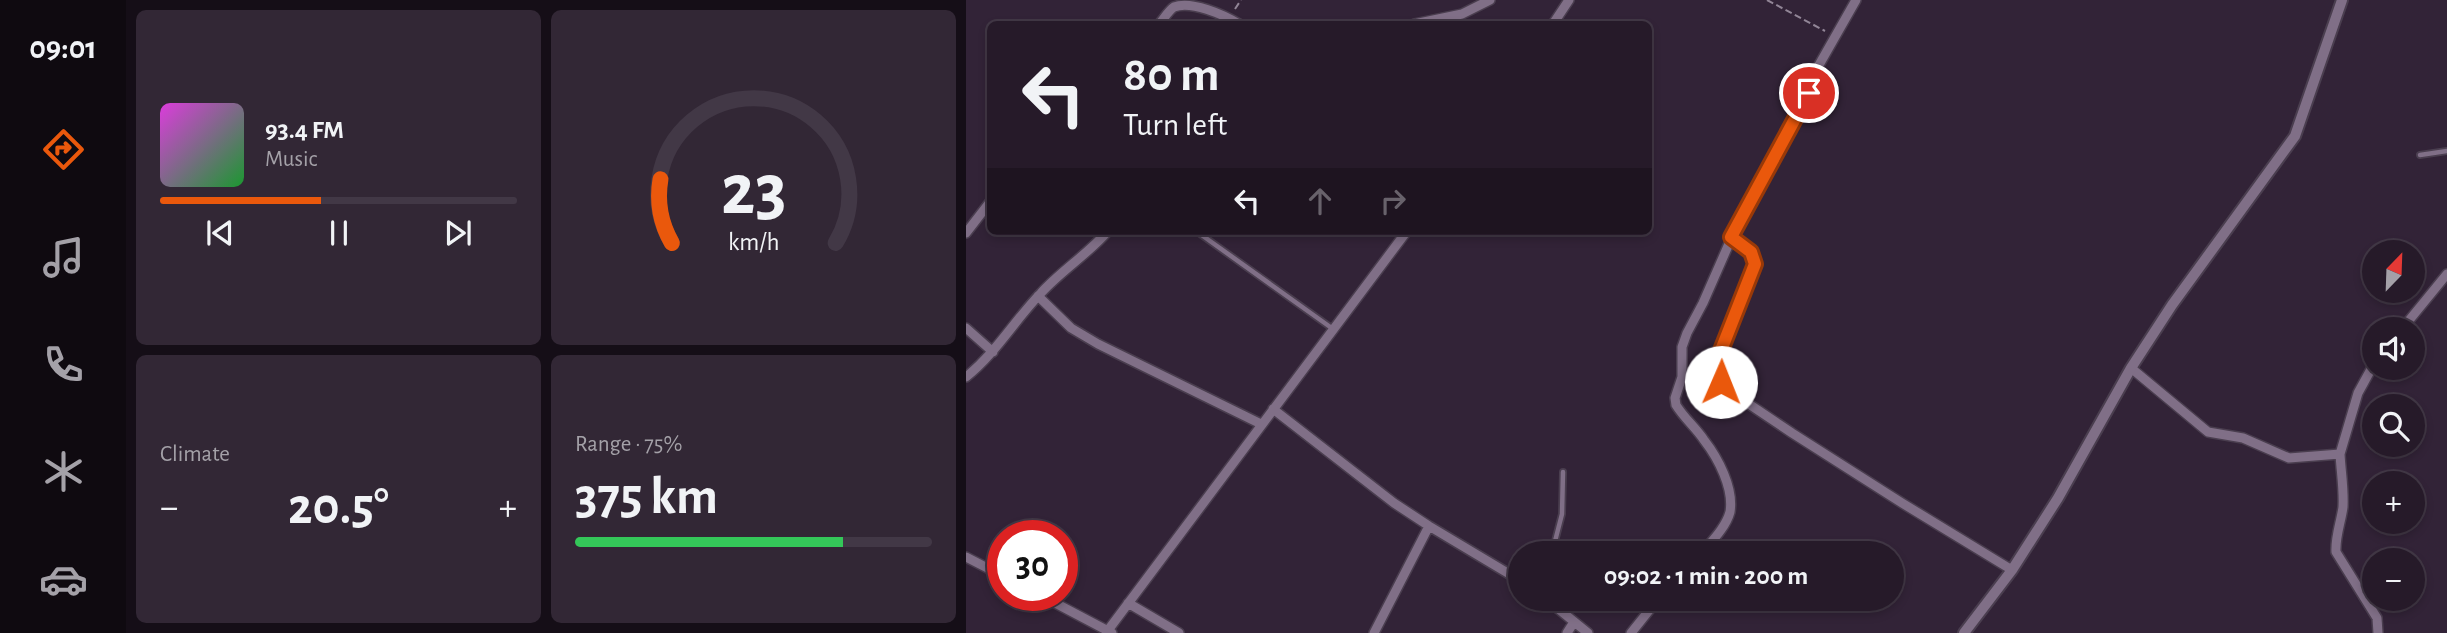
<!DOCTYPE html>
<html lang="en">
<head>
<meta charset="utf-8">
<style>
  :root { --surface:#261a29; --page:#322735; --text:#f1f3f6; --muted:#a4a1a8; --line:#423846; --accent:#ea580c }
  body { margin:0; font-family:"Alegreya Sans",sans-serif; background:var(--page); color:var(--text); height:100vh; display:flex; flex-direction:column; font-size:26px; white-space:nowrap }
  * { box-sizing:border-box; margin:0 }
  p { font-size:23px; color:var(--muted) }
  .icon { flex:none; width:38px; height:38px; fill:none; stroke:currentColor; stroke-width:2; stroke-linecap:round; stroke-linejoin:round }
  .map { position:relative; flex:1; overflow:hidden }
  .drawer { display:flex; flex-direction:column; gap:10px; padding:10px; background:#150e17; width:840px }
  .drawer>* { flex:none }
  .top-card { position:absolute; left:21px; top:21px; width:665px; height:214px; border-radius:10px; box-shadow:0 4px 10px #0003,0 0 0 2px var(--line); background:#261a29; color:var(--text); overflow:hidden }
  .needle { width:46px; rotate:23deg }
  .fabs { position:absolute; left:1396px; top:240px; display:grid; gap:14px }
  .fabs a { display:grid; place-items:center; width:63px; height:63px; border-radius:50%; background:var(--surface); box-shadow:0 4px 10px #0003,0 0 0 2px var(--line); font-size:35px }
  .speed { position:absolute; left:21px; top:520px; display:flex; gap:14px; font-size:35px; font-weight:700; text-align:center }
  .speed>* { display:grid; place-content:center; width:91px; height:91px; border-radius:50%; background:var(--surface); box-shadow:0 4px 10px #0003,0 0 0 2px var(--line); line-height:1 }
  .speed .limit { border:10px solid #d22; background:#fff; color:#111 }
  .pin { position:absolute; display:grid; place-items:center; width:60px; height:60px; color:#fff; margin:-30px; border:4px solid #fff; border-radius:50%; box-shadow:0 2px 7px #0007 }
  .me { position:absolute; width:77px; margin:-38px; rotate:1deg; stroke-linejoin:round; filter:drop-shadow(0 0 5px #0008) }
  .turn { display:flex; align-items:center; gap:24px; height:147px; padding:0 21px; font-size:32px }
  .turn .icon { width:91px; height:91px; stroke-width:2.5 }
  .turn b { display:block; font-size:49px; line-height:60px }
  .lanes { display:flex; align-items:center; height:66px; padding:0 21px; background:#0003; justify-content:center; gap:35px; direction:ltr }
  .lanes .off { opacity:.35 }
  .big { font-size:52px; font-weight:600; line-height:1.1 }
  .drawer .widget { flex:1; display:flex; flex-direction:column; justify-content:center; gap:10px; min-width:0; padding:0 24px; border-radius:10px; background:var(--page) }
  .drawer .dial { align-items:center; gap:0 }
  .dial svg { height:182px; overflow:visible; fill:none; stroke:var(--line); stroke-width:7; stroke-linecap:round; text-anchor:middle }
  .dial text { fill:var(--text); stroke:none }
  .song { display:flex; align-items:center; gap:21px }
  .cover { width:84px; height:84px; border-radius:10px; background:linear-gradient(135deg,hsl(300 70% 55%),hsl(130 70% 35%)) }
  .played { height:7px; border-radius:4px; background:linear-gradient(90deg,var(--accent) 45%,var(--line) 45%) }
  .keys { display:flex; justify-content:space-around; direction:ltr }
  .heat { display:flex; justify-content:space-between; align-items:center; font-size:38px; direction:ltr }
  .charge { height:10px; border-radius:5px; background:linear-gradient(90deg,#34c759 75%,var(--line) 0) }
  .drawer .tiles { flex:1; display:grid; gap:10px; grid-template-columns:repeat(2,1fr) }
  .trip { position:absolute; left:542px; top:541px; width:396px; height:70px; border-radius:35px; background:var(--surface); box-shadow:0 4px 10px #0003,0 0 0 2px var(--line); font-weight:600; line-height:70px; text-align:center }
  main { display:flex; flex:1; min-height:0 }
  .tabs { display:flex; flex-direction:column; width:126px; justify-content:space-around; align-items:center; background:#0f0a10; color:var(--muted) }
  .tabs .icon { width:49px; height:49px }
  .tabs .active { color:var(--accent) }
  .tabs b { font-size:32px; color:var(--text) }
  .map>svg:first-child { display:block }
  .lines { fill:none; stroke-linecap:round; stroke-linejoin:round }
  .service-casing { stroke:#4a3e4f; stroke-width:8 }
  .minor-casing { stroke:#4a3e4f; stroke-width:12 }
  .tertiary-casing { stroke:#4a3e4f; stroke-width:14 }
  .path { stroke:#918596; stroke-width:2; stroke-dasharray:7 3.5; stroke-linecap:butt }
  .service { stroke:#806f87; stroke-width:4.5 }
  .minor { stroke:#806f87; stroke-width:9 }
  .tertiary { stroke:#806f87; stroke-width:10 }
  .route-casing { stroke:#983908; stroke-width:18 }
  .route { stroke:#ea580c; stroke-width:12 }
</style>
</head>
<body>
<main>
<nav class="tabs">
<b>09:01</b>
<svg class="icon active" aria-label="directions" viewBox="0 0 24 24"><path d="M12 3l9 9-9 9-9-9zM9 14v-3h6M13 9l2 2-2 2"/></svg>
<svg class="icon" aria-label="music" viewBox="0 0 24 24"><path d="M9 18V5l10-2v13"/><circle cx="6" cy="18" r="3"/><circle cx="16" cy="16" r="3"/></svg>
<svg class="icon" aria-label="phone" viewBox="0 0 24 24"><path d="M5 4h4l2 5-3 2q2 4 5 5l2-3 5 2v4C11 20 4 13 5 4z"/></svg>
<svg class="icon" aria-label="climate" viewBox="0 0 24 24"><path d="M12 3v18M4 7l16 10M4 17L20 7"/></svg>
<svg class="icon" aria-label="car" viewBox="0 0 24 24"><path d="M5 17H2v-5l4-1 3-4h7l3 4 3 1v5h-3M9 17h6M6 11h13"/><circle cx="7" cy="17" r="2"/><circle cx="17" cy="17" r="2"/></svg>
</nav>
<section class="drawer">
<div class="tiles">
<div class="widget">
<div class="song"><i class="cover"></i><div><b>93.4 FM</b><p>Music</p></div></div>
<div class="played"></div>
<div class="keys"><svg class="icon" aria-label="previous" viewBox="0 0 24 24"><path d="M18 5L8 12l10 7zM5 5v14"/></svg><svg class="icon" aria-label="pause" viewBox="0 0 24 24"><path d="M8 5v14M16 5v14"/></svg><svg class="icon" aria-label="next" viewBox="0 0 24 24"><path d="M6 5l10 7-10 7zM19 5v14"/></svg></div>
</div>
<div class="widget dial"><svg viewBox="0 0 100 80">
<path d="M14 69A42 42 0 1 1 86 69"/>
<path d="M14 69A42 42 0 0 1 9 41" stroke="#ea580c"/>
<text x="50" y="56" font-size="32" font-weight="700">23</text>
<text x="50" y="72" font-size="11">km/h</text>
</svg></div>
<div class="widget"><p>Climate</p>
<div class="heat"><a>−</a><b class="big">20.5°</b><a>+</a></div>
</div>
<div class="widget"><p>Range · 75%</p><b class="big">375 km</b><div class="charge"></div></div>
</div>
</section>
<div class="map">
<svg width="1481" height="633" viewBox="0 0 1481 633">
  <rect width="100%" height="100%" fill="#322337"/>
  <g class="lines">
    <defs>
      <path id="service" d="M1454,155L1481,151
        M230,231L367,329
        M586,553L596,514L597,472"/>
      <path id="minor" d="M193,24C198,19 202,11 208,7C225,0 258,15 273,24
        M448,24L496,14L524,0
        M587,24L603,0
        M0,233L24,202
        M765,237L784,252L789,264L750,363L755,382L765,392L826,433L936,503L1046,570
        M72,296L105,328L132,344L295,424
        M0,328L27,352
        M1436,329L1481,274
        M1165,368L1242,432L1277,438L1323,458L1374,454L1392,393L1409,362
        M0,377C30,353 48,321 75,293C96,270 122,254 142,231
        M307,409L428,503L463,526L555,581
        M1374,454C1375,472 1378,489 1377,507C1375,522 1369,537 1370,552L1411,618L1412,633
        M736,553C746,541 760,527 764,512C768,488 752,458 738,440C730,428 718,418 710,405L709,398L716,377V347L721,333L737,303L776,214L836,109L853,65L890,0
        M0,557L37,576
        M74,595L146,633
        M579,598L622,633
        M162,603L213,633
        M140,633L441,231
        M408,633L463,526
        M601,633L608,622
        M665,633L693,598"/>
      <path id="tertiary" d="M998,633L1046,570L1092,498L1165,368L1206,305L1329,136L1376,0"/>
    </defs>
    <!-- service casing -->
    <use href="#service" class="service-casing"/>
    <!-- minor casing -->
    <use href="#minor" class="minor-casing"/>
    <!-- tertiary casing -->
    <use href="#tertiary" class="tertiary-casing"/>
    <!-- path -->
    <path class="path" d="M801,0L859,31
      M269,9L275,0"/>
    <!-- service -->
    <use href="#service" class="service"/>
    <!-- minor -->
    <use href="#minor" class="minor"/>
    <!-- tertiary -->
    <use href="#tertiary" class="tertiary"/>
  </g>
  <g class="lines">
    <defs>
      <path id="route" d="M755,382L750,363L789,264L785,252L765,237L843,93"/>
    </defs>
    <!-- route casing -->
    <use href="#route" class="route-casing"/>
    <!-- route -->
    <use href="#route" class="route"/>
  </g>
</svg>
<div class="fabs">
<a><svg class="needle" viewBox="-14 -14 28 28"><path d="M0-13l5 13h-10z" fill="#e53935"/><path d="M0 13l5-13h-10z" fill="#a4a1a8"/></svg></a>
<a><svg class="icon" aria-label="sound" viewBox="0 0 24 24"><path d="M4 9h4l5-4v14l-5-4H4zM17 9q2 3 0 6"/></svg></a>
<a><svg class="icon" aria-label="search" viewBox="0 0 24 24"><circle cx="10" cy="10" r="6"/><path d="M15 15l6 6"/></svg></a>
<a>+</a>
<a>−</a>
</div>
<div class="speed"><div class="limit">30</div></div>
<div class="pin" style="left:843px;top:93px;background:#d93025"><svg class="icon" aria-label="arrive" viewBox="0 0 24 24"><path d="M6 21V4h12l-3 4 3 4H6"/></svg></div>
<svg class="me" style="left:755px;top:382px" viewBox="-20 -20 40 40"><circle r="19" fill="#fff"/><path d="M0-13L10 11 0 6-10 11z" fill="#ea580c"/></svg>
<div class="trip">09:02 · 1 min · 200 m</div>
<div class="top-card">
<div class="turn"><svg class="icon" aria-label="left" viewBox="0 0 24 24"><path d="M17 20v-9H6M10 6l-5 5 5 5"/></svg><div><b>80 m</b>Turn left</div></div>
<div class="lanes"><svg class="icon" aria-label="left" viewBox="0 0 24 24"><path d="M17 20v-9H6M10 6l-5 5 5 5"/></svg><svg class="icon off" aria-label="ahead" viewBox="0 0 24 24"><path d="M12 20V5M6 11l6-6 6 6"/></svg><svg class="icon off" aria-label="right" viewBox="0 0 24 24"><path d="M7 20v-9h11M14 6l5 5-5 5"/></svg></div>
</div>
</div>
</main>
</body>
</html>
